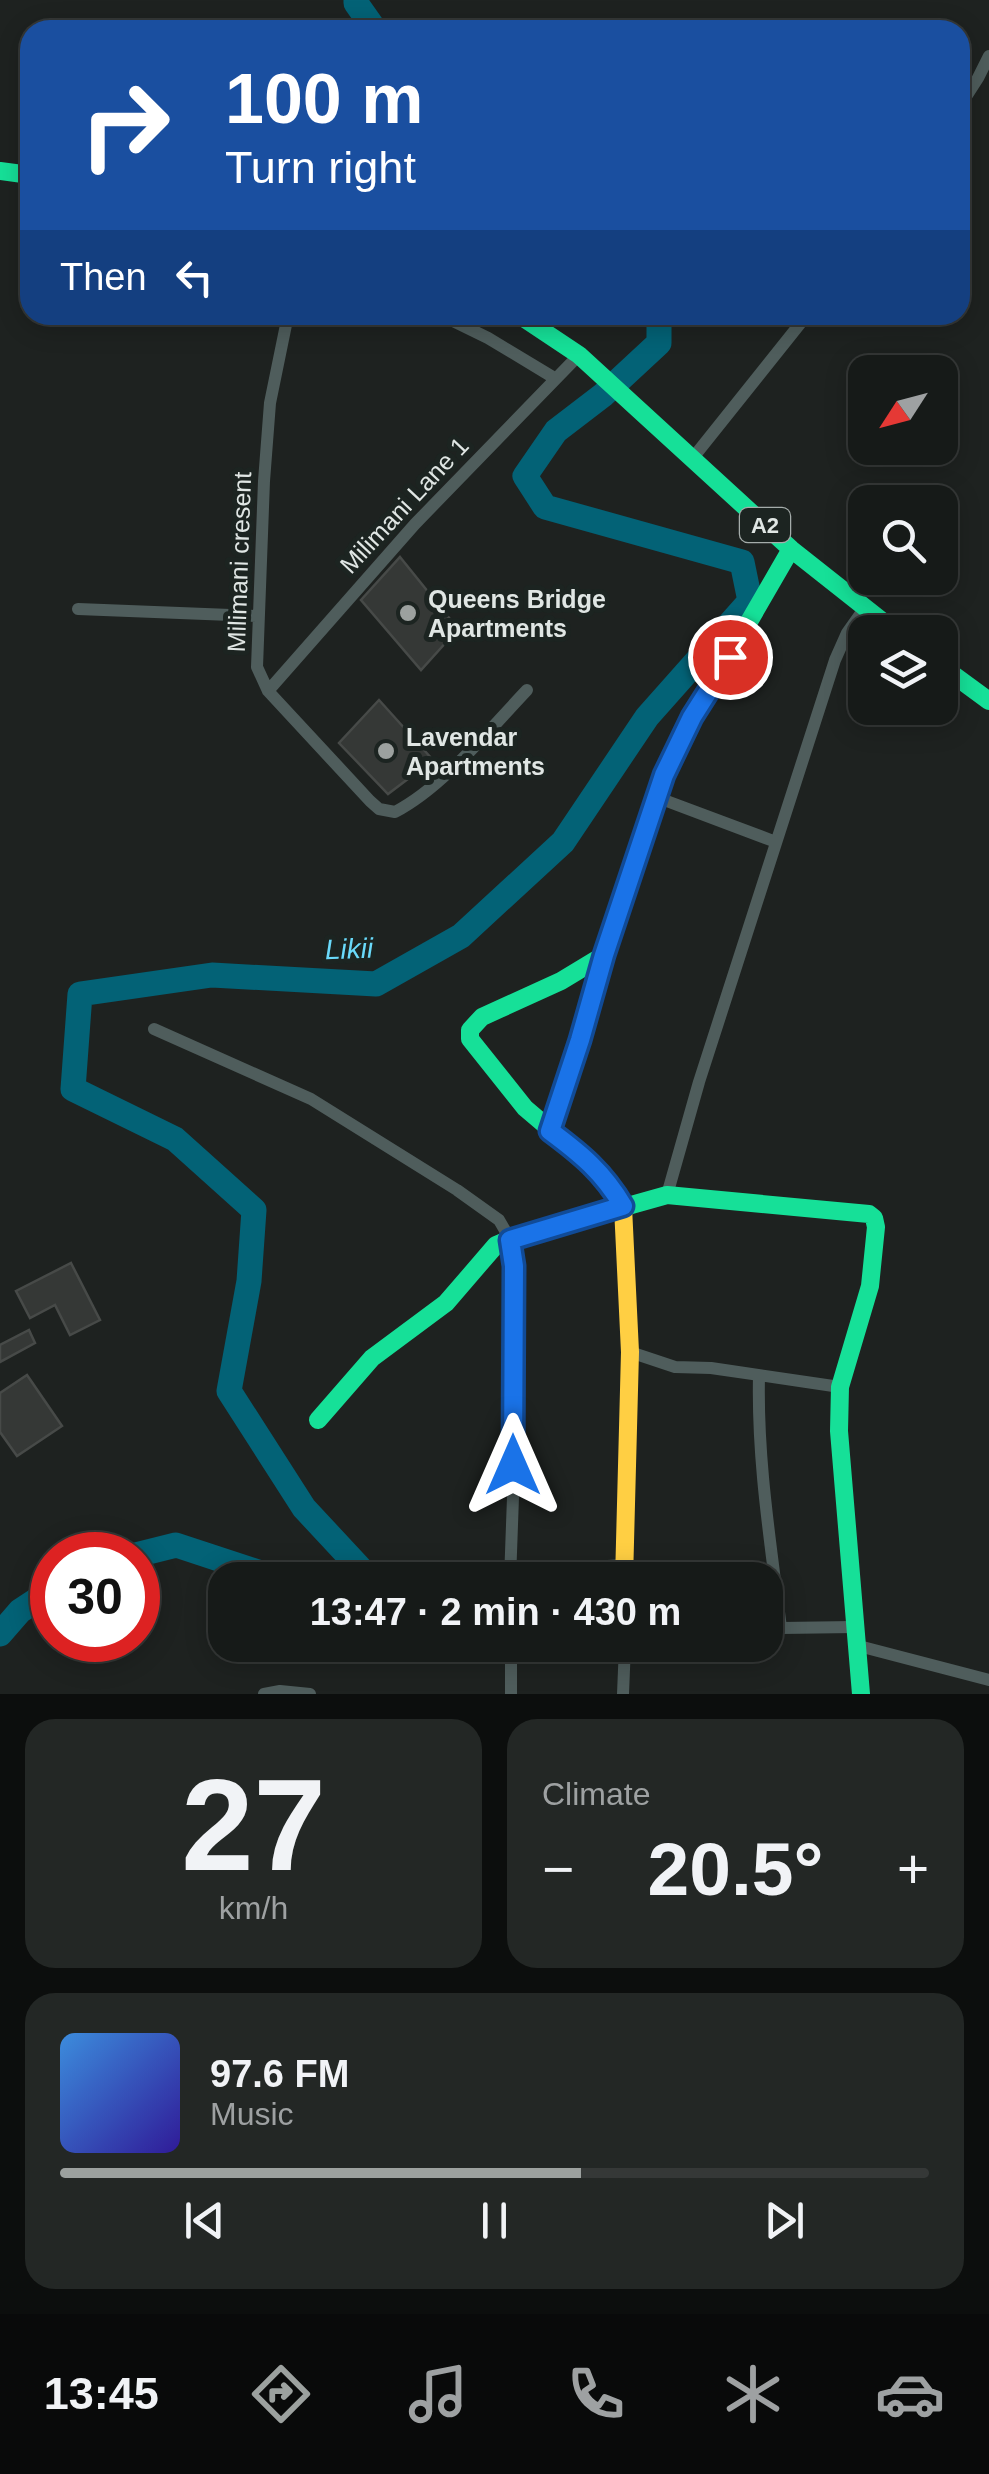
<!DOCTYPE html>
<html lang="en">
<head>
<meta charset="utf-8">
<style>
  :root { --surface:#161a18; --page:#232725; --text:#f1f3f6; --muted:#9ea1a2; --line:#353837; --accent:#9ca19f }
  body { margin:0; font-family:Helvetica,sans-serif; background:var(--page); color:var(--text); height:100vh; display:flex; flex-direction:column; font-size:38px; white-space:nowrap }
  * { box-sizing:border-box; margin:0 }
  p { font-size:32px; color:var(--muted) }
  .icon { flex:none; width:55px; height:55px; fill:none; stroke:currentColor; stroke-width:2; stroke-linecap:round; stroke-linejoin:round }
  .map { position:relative; height:1694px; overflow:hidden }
  .sheet { display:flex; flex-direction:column; gap:25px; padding:25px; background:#0c0e0d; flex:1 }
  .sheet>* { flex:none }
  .hud { position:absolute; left:20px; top:20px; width:950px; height:305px; border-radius:30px; box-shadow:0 5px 25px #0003,0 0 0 2px var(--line); background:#1a4fa0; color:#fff; overflow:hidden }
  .needle { width:65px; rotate:234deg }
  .controls { position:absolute; left:848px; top:355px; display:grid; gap:20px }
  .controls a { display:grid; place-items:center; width:110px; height:110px; border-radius:20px; background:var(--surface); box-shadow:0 5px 25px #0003,0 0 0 2px var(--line); font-size:50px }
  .speed { position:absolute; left:30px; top:1532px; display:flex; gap:20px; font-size:50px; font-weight:700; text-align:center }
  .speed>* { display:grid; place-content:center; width:130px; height:130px; border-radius:50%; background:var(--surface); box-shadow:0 5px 25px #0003,0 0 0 2px var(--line); line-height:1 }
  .speed .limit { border:15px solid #d22; background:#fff; color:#111 }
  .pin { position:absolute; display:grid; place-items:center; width:85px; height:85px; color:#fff; margin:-42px; border:5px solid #fff; border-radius:50%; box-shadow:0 2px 10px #0007 }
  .me { position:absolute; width:110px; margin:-55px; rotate:0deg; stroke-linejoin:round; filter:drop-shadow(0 0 8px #0008) }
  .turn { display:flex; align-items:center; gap:35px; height:210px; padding:0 40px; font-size:45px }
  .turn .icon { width:130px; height:130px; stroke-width:2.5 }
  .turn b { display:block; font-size:70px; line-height:85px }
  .then { display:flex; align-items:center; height:95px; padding:0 40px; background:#0003; gap:20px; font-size:38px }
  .big { font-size:75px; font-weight:600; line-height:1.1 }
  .sheet .widget { flex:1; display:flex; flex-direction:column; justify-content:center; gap:15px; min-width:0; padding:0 35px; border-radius:30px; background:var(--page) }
  .sheet .dial { align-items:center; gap:0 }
  .dial b { font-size:130px; line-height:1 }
  .song { display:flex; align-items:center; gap:30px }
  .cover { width:120px; height:120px; border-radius:15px; background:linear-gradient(135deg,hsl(210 70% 55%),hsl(250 70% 35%)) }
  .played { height:10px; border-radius:5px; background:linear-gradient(90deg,var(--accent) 60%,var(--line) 60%) }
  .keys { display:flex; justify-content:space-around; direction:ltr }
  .heat { display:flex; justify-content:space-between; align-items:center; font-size:55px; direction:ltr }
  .sheet .tiles { flex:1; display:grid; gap:25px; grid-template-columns:1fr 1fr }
  .widget:last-child { grid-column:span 2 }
  .trip { position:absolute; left:208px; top:1562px; width:575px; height:100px; border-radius:30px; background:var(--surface); box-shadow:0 5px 25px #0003,0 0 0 2px var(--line); font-weight:600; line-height:100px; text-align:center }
  .menu { display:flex; height:160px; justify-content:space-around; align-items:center; background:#090a0a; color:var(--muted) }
  .menu .icon { width:70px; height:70px }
  .menu .on { color:var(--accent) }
  .menu b { font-size:45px; color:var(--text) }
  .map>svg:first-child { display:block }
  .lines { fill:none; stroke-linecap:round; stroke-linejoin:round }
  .river { stroke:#036276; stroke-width:25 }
  .building { fill:#353836; stroke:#474a48; stroke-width:2.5 }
  .street { stroke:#4f5d5c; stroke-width:12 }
  .fast { stroke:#16e098; stroke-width:18 }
  .slow { stroke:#ffcf43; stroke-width:18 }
  .route-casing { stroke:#114b97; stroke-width:25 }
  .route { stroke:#1a73e8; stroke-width:18 }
  .poi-dot { fill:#9ca19f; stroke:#1c2421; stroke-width:4 }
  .labels { text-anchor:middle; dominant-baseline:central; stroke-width:10; stroke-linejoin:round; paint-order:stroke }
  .shield { fill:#1c2421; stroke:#a5acaa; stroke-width:2.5 }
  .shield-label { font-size:22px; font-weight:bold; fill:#e0e6e4 }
  .street-label { font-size:25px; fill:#e0e6e4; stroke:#1c2421 }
  .poi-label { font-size:25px; font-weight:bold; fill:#e0e6e4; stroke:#1c2421; text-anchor:start }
  .water-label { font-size:28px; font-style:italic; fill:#6adafb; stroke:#1c2421 }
</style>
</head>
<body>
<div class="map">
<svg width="989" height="1694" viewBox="0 0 989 1694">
  <rect width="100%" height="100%" fill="#1e2220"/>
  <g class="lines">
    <!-- river -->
    <path class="river" d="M356,0V3L375,30
      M136,1555L176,1545L282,1580
      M371,1580L304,1508L229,1391L249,1281L254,1210L175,1139L73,1089L80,994L212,975L376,984L461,936L563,842L647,717L750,601L742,562L545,507L525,476L556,431L603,395L659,343V315
      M0,1634L20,1611L52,1590"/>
  </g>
  <!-- building -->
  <path class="building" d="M400,557L458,629L421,670L361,600Z
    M379,700L433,760L388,794L339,743Z
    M71,1263L100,1320L70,1335L55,1305L30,1318L16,1291Z
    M29,1330L35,1343L0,1362V1345Z
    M27,1375L62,1426L17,1456L0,1432V1393Z"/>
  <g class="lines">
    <!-- street -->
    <path class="street" d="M960,106L978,78L989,56
      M288,315L270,403L264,481L257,667L268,691L370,801L379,809L395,812C443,787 489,730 527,690
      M441,315L488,338L556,379
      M692,459L807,315
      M78,609L258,616
      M268,691L415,524L579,355
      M656,797L776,842
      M154,1029L311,1099L457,1190L499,1220L510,1239L514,1266L513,1497L510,1580
      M550,1131L580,1041L604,955
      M667,1195L699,1082L835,660L847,633L864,609
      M630,1352L675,1367L711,1368L840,1387
      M759,1376C757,1461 771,1545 781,1628
      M510,1572L624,1565
      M765,1633L781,1628L854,1627
      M855,1645L989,1680
      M264,1694L280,1691L310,1694
      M511,1694V1645
      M623,1694L625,1645"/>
    <!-- fast -->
    <path class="fast" d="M0,171L30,175
      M519,315L579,355L791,549L896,632
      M940,665L989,701
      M565,1142L525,1108L470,1039V1030L482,1017L561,981L604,955L656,797L673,753L791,549
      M318,1420L372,1358L446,1303L496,1245L510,1239L667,1195L869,1214L874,1218L876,1227L870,1286L840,1387L839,1431L861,1694"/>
    <!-- slow -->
    <path class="slow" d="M565,1142L589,1160L610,1184L623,1207L630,1352L624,1580"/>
  </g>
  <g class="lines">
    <defs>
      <path id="route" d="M513,1465L514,1266L510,1240L623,1206C603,1172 581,1154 550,1131L580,1040L604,955L664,775L692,717L730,657"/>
    </defs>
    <!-- route casing -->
    <use href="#route" class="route-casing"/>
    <!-- route -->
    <use href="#route" class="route"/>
  </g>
  <!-- markers -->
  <g class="poi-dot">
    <circle cx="408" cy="613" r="10"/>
    <circle cx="386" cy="751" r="10"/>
  </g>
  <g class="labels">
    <!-- shield labels -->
    <rect class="shield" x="740" y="508" width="50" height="34" rx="8"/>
    <g class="shield-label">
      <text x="765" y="525">A2</text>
    </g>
    <!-- street labels -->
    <g class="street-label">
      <text transform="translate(404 505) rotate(-47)">Milimani Lane 1</text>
      <text transform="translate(239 562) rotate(-88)">Milimani cresent</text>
    </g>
    <!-- poi labels -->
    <g class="poi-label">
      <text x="428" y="599">Queens Bridge<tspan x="428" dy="29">Apartments</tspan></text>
      <text x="406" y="737">Lavendar<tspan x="406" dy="29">Apartments</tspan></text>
    </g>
    <!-- water labels -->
    <g class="water-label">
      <text transform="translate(349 949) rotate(-2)">Likii</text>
    </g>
  </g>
</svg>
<div class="controls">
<a><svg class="needle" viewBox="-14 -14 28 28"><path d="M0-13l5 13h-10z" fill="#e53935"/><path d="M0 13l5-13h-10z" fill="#9ea1a2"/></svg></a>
<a><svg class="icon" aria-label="search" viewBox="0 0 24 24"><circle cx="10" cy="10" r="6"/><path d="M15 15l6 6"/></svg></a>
<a><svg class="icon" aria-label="layers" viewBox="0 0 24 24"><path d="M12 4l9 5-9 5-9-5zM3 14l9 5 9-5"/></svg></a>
</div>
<div class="speed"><div class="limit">30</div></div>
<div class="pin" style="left:730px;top:657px;background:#d93025"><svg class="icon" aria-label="arrive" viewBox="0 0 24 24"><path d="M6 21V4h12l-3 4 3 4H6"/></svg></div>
<svg class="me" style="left:513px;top:1465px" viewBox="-20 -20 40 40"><path d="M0-17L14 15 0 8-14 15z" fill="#1a73e8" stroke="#fff" stroke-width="4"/></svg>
<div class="trip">13:47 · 2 min · 430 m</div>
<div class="hud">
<div class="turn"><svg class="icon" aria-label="right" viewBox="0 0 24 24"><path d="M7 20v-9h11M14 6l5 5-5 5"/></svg><div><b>100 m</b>Turn right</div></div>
<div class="then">Then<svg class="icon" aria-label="left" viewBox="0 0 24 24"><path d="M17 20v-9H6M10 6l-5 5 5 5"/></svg></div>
</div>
</div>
<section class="sheet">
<div class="tiles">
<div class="widget dial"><b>27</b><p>km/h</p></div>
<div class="widget"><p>Climate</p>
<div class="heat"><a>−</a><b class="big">20.5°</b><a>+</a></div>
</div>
<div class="widget">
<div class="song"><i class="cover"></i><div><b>97.6 FM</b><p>Music</p></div></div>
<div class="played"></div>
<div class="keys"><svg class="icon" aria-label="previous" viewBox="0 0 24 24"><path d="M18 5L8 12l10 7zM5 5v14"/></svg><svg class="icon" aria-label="pause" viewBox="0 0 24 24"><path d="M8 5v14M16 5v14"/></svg><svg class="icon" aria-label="next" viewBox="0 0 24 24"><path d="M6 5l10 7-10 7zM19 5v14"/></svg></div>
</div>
</div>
</section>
<nav class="menu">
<b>13:45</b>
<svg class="icon on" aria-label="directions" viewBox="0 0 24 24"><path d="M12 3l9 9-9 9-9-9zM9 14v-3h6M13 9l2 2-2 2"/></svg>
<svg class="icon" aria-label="music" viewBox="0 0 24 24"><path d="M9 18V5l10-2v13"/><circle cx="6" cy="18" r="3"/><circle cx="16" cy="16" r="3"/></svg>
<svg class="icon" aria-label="phone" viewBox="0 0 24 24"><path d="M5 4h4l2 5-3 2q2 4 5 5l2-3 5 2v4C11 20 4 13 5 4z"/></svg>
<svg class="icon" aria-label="climate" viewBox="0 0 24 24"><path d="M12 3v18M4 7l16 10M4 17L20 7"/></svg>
<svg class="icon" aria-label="car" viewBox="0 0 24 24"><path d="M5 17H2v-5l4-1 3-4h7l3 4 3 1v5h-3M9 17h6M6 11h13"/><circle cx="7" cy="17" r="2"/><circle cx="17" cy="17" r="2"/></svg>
</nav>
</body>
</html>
